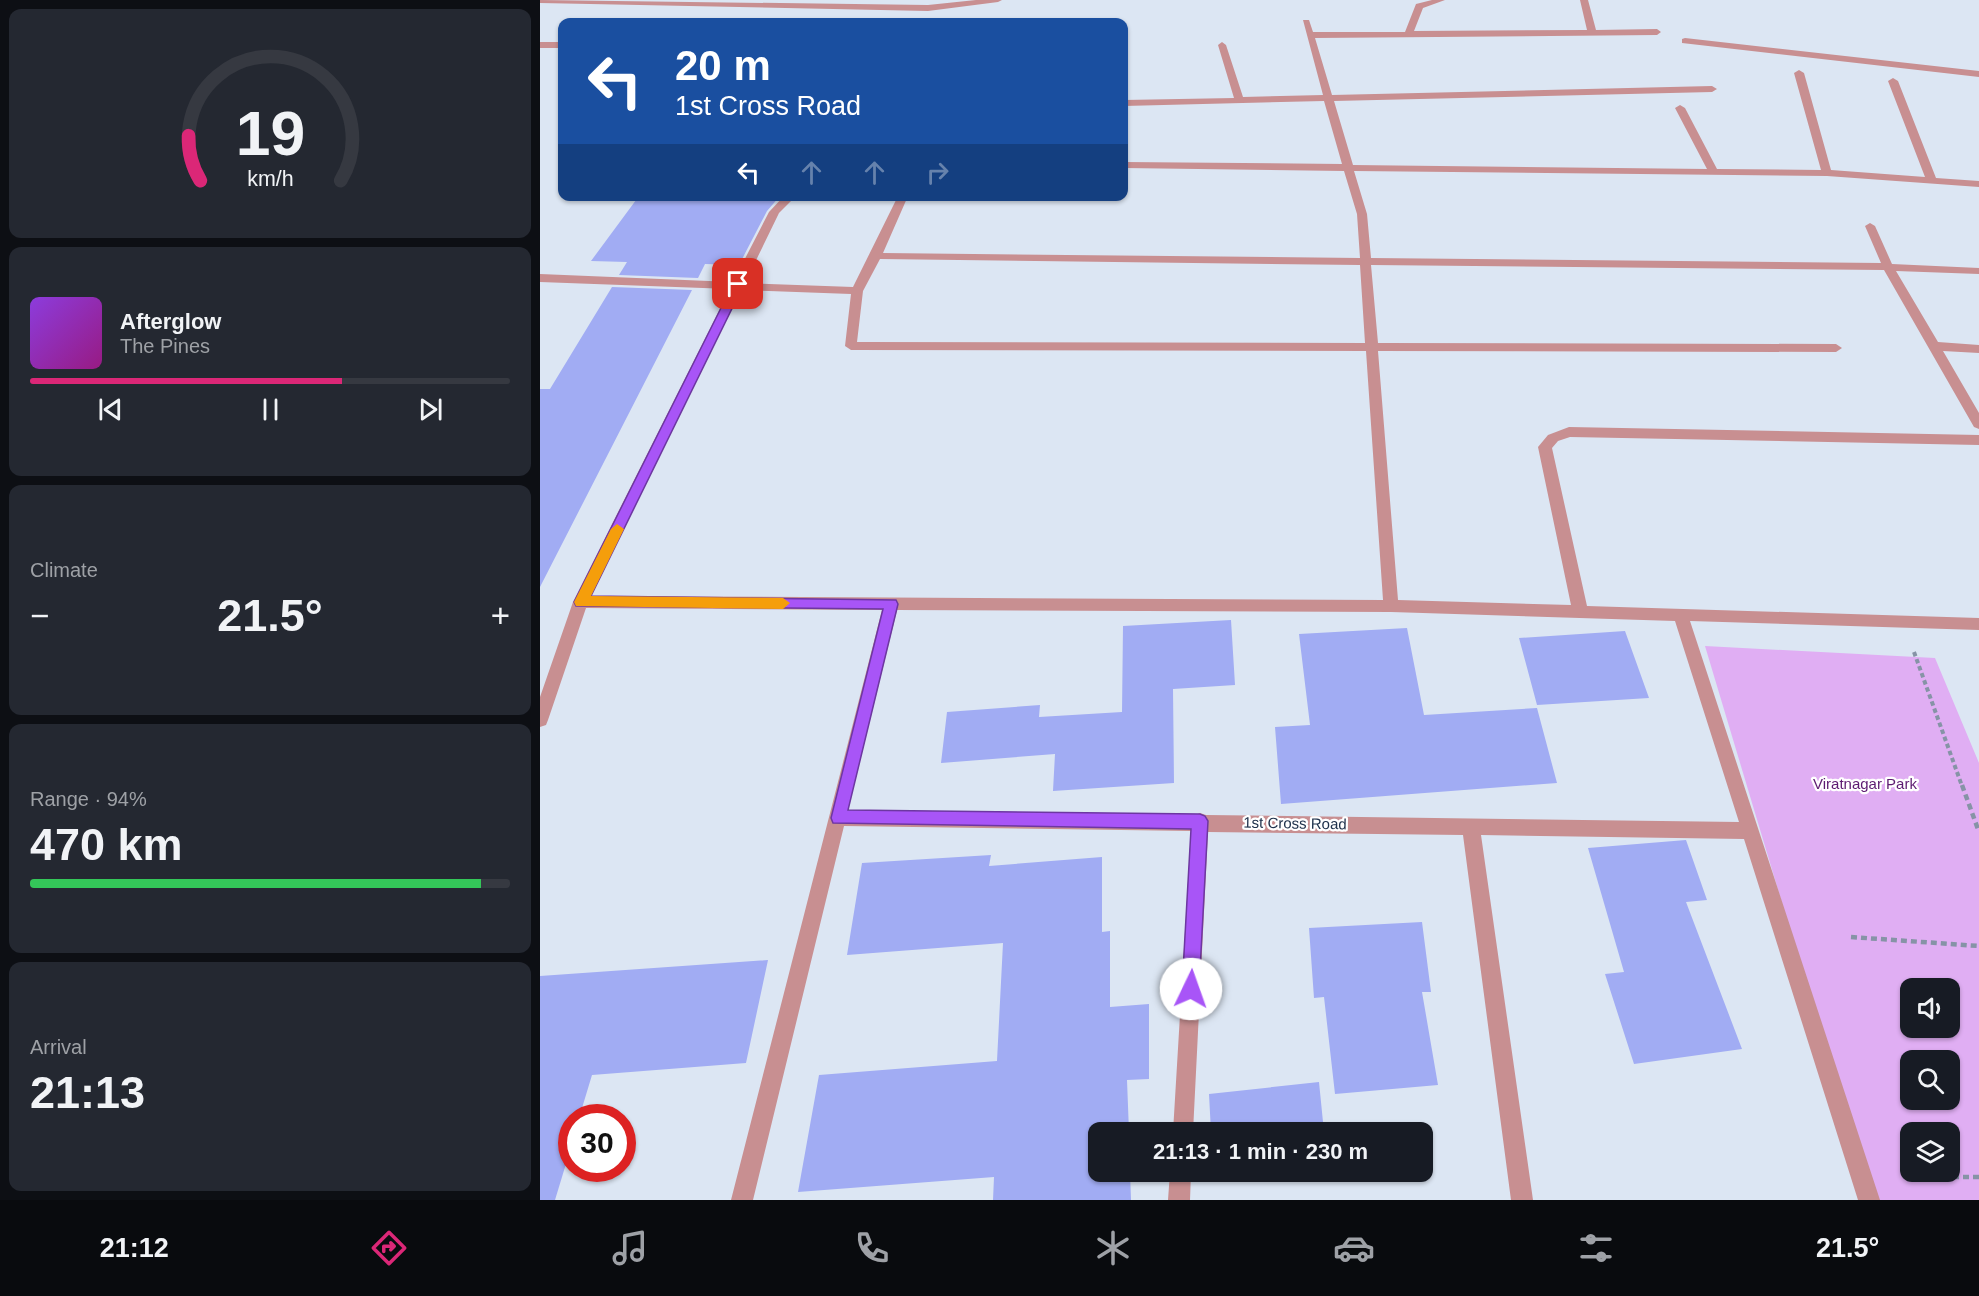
<!DOCTYPE html>
<html lang="en">
<head>
<meta charset="utf-8">
<style>
  :root { --surface:#171b24; --page:#242831; --text:#f1f3f6; --muted:#9ea1a6; --line:#363941; --accent:#db2777 }
  body { margin:0; font-family:Arial,sans-serif; background:var(--page); color:var(--text); height:100vh; display:flex; flex-direction:column; font-size:22px; white-space:nowrap }
  * { box-sizing:border-box; margin:0 }
  p { font-size:20px; color:var(--muted) }
  .icon { flex:none; width:33px; height:33px; fill:none; stroke:currentColor; stroke-width:2; stroke-linecap:round; stroke-linejoin:round }
  .map { position:relative; flex:1; overflow:hidden }
  .sheet { display:flex; flex-direction:column; gap:9px; padding:9px; background:#0d0f14; width:540px }
  .sheet>* { flex:none }
  .top-card { position:absolute; left:18px; top:18px; width:570px; height:183px; border-radius:12px; box-shadow:0 2px 4px #0004; background:#1a4fa0; color:#fff; overflow:hidden }
  .tools { position:absolute; left:1360px; top:978px; display:grid; gap:12px }
  .tools a { display:grid; place-items:center; width:60px; height:60px; border-radius:12px; background:var(--surface); box-shadow:0 2px 4px #0004; font-size:30px }
  .speed { position:absolute; left:18px; top:1104px; display:flex; gap:12px; font-size:30px; font-weight:700; text-align:center }
  .speed>* { display:grid; place-content:center; width:78px; height:78px; border-radius:50%; background:var(--surface); box-shadow:0 2px 4px #0004; line-height:1 }
  .speed .limit { border:9px solid #d22; background:#fff; color:#111 }
  .pin { position:absolute; display:grid; place-items:center; width:51px; height:51px; color:#fff; margin:-26px; border-radius:12px; box-shadow:0 3px 9px #0006 }
  .me { position:absolute; width:66px; margin:-33px; rotate:3deg; stroke-linejoin:round; filter:drop-shadow(0 0 4px #0008) }
  .turn { display:flex; align-items:center; gap:21px; height:126px; padding:0 18px; font-size:27px }
  .turn .icon { width:78px; height:78px; stroke-width:2.5 }
  .turn b { display:block; font-size:42px; line-height:51px }
  .lanes { display:flex; align-items:center; height:57px; padding:0 18px; background:#0003; justify-content:center; gap:30px; direction:ltr }
  .lanes .off { opacity:.35 }
  .big { font-size:45px; font-weight:800; line-height:1.1 }
  .sheet .widget { flex:1; display:flex; flex-direction:column; justify-content:center; gap:9px; min-width:0; padding:0 21px; border-radius:12px; background:var(--page) }
  .sheet .dial { align-items:center; gap:0 }
  .dial svg { height:156px; overflow:visible; fill:none; stroke:var(--line); stroke-width:7; stroke-linecap:round; text-anchor:middle }
  .dial text { fill:var(--text); stroke:none }
  .song { display:flex; align-items:center; gap:18px }
  .cover { width:72px; height:72px; border-radius:9px; background:linear-gradient(135deg,hsl(270 70% 55%),hsl(310 70% 35%)) }
  .played { height:6px; border-radius:3px; background:linear-gradient(90deg,var(--accent) 65%,var(--line) 65%) }
  .keys { display:flex; justify-content:space-around; direction:ltr }
  .heat { display:flex; justify-content:space-between; align-items:center; font-size:33px; direction:ltr }
  .charge { height:9px; border-radius:4px; background:linear-gradient(90deg,#34c759 94%,var(--line) 0) }
  .trip { position:absolute; left:548px; top:1122px; width:345px; height:60px; border-radius:12px; background:var(--surface); box-shadow:0 2px 4px #0004; font-weight:800; line-height:60px; text-align:center }
  .menu { display:flex; height:96px; justify-content:space-around; align-items:center; background:#090b0e; color:var(--muted) }
  .menu .icon { width:42px; height:42px }
  .menu .current { color:var(--accent) }
  .menu b { font-size:27px; color:var(--text) }
  main { display:flex; flex:1; min-height:0 }
  .map>svg:first-child { display:block }
  .green { fill:#e0aef3; fill-rule:evenodd }
  .building { fill:#a1acf3 }
  .lines { fill:none; stroke-linecap:round; stroke-linejoin:round }
  .path-far1 { stroke:#8693a6; stroke-width:4; stroke-dasharray:4.5 3; stroke-linecap:butt }
  .path { stroke:#8693a6; stroke-width:4.5; stroke-dasharray:6 4; stroke-linecap:butt }
  .minor { fill:#c88f91; fill-rule:evenodd }
  .route { fill:#a855f7; stroke:#6d37a1; stroke-width:1.5 }
  .slow { fill:#f59e0b }
  .labels { text-anchor:middle; dominant-baseline:central; stroke-width:4.5; stroke-linejoin:round; paint-order:stroke }
  .park-label { font-size:15px; fill:#5d1b71; stroke:#fff }
  .street-label { font-size:15px; fill:#20324c; stroke:#fff }
</style>
</head>
<body>
<main>
<section class="sheet">
<div class="widget dial"><svg viewBox="0 0 100 80">
<path d="M14 69A42 42 0 1 1 86 69"/>
<path d="M14 69A42 42 0 0 1 8 46" stroke="#db2777"/>
<text x="50" y="56" font-size="32" font-weight="700">19</text>
<text x="50" y="72" font-size="11">km/h</text>
</svg></div>
<div class="widget">
<div class="song"><i class="cover"></i><div><b>Afterglow</b><p>The Pines</p></div></div>
<div class="played"></div>
<div class="keys"><svg class="icon" aria-label="previous" viewBox="0 0 24 24"><path d="M18 5L8 12l10 7zM5 5v14"/></svg><svg class="icon" aria-label="pause" viewBox="0 0 24 24"><path d="M8 5v14M16 5v14"/></svg><svg class="icon" aria-label="next" viewBox="0 0 24 24"><path d="M6 5l10 7-10 7zM19 5v14"/></svg></div>
</div>
<div class="widget"><p>Climate</p>
<div class="heat"><a>−</a><b class="big">21.5°</b><a>+</a></div>
</div>
<div class="widget"><p>Range · 94%</p><b class="big">470 km</b><div class="charge"></div></div>
<div class="widget"><p>Arrival</p><b class="big">21:13</b></div>
</section>
<div class="map">
<svg width="1439" height="1200" viewBox="0 0 1439 1200">
  <rect width="100%" height="100%" fill="#dce6f3"/>
  <!-- green -->
  <path class="green" d="M1165,646L1395,658L1439,763V1200H1331ZM1371,988H1410V1028H1371ZM1371,1060H1410V1100H1371ZM1371,1132H1410V1172H1371Z"/>
  <!-- building -->
  <path class="building" d="M99,196H240L227,211L199,265L165,264L158,278L79,275L87,262L51,261Z
    M72,287L152,290L0,587V389H10Z
    M691,620L695,685L633,689L634,783L513,791L515,754L401,763L407,712L500,705L499,717L582,712L583,626Z
    M867,628L884,715L997,708L1017,783L741,804L735,727L770,725L759,634Z
    M1085,631L1109,698L997,705L979,638Z
    M1146,840L1167,900L1146,902L1202,1049L1094,1064L1065,974L1084,972L1048,848Z
    M451,855L449,866L562,857V932L570,931V1007L609,1004V1079L587,1080L589,1132H558V1172H590L591,1200H453L454,1177L258,1192L279,1075L457,1061L463,943L307,955L322,863Z
    M882,922L891,992H882L898,1085L795,1094L784,997L774,998L769,928Z
    M228,960L206,1063L52,1075L39,1118H32V1144L15,1200H0V976Z
    M779,1082L784,1132H671L669,1094Z"/>
  <g class="lines">
    <!-- path-far1 -->
    <path class="path-far1" d="M1374,652L1422,786"/>
    <!-- path -->
    <path class="path" d="M1422,785L1439,832
      M1311,937L1439,946
      M1413,1177H1439"/>
    <!-- minor -->
    <path class="minor" d="M0,0L388,5L436,0H462L458,2L388,11L0,3Z
      M892,0H905L883,8L874,31L1047,30L1040,0H1048L1056,30L1117,29L1121,32L1117,35L775,38L792,95L1172,86L1177,89L1172,92L794,101L813,165L1167,169L1135,108L1140,105L1145,108L1177,169L1281,170L1254,73L1259,70L1264,73L1291,170L1385,177L1348,81L1353,78L1358,81L1396,178L1439,181V187L1287,176L814,171L827,214L831,258L1341,263L1325,226L1330,223L1335,226L1352,264L1439,268V274L1356,271L1398,342L1439,345V353L1403,351L1439,413V429L1434,427L1344,270L831,265L838,343L1296,344L1302,348L1296,352L838,351L858,600L1031,605L998,447L1008,435L1029,427L1439,435V445L1030,437L1018,441L1012,448L1047,606L1439,618V630L1150,621L1340,1200H1318L1204,839L941,835L993,1200H971L923,835L668,832L653,1132H633L651,831L304,826L213,1200H191L342,610L46,608L8,720L6,725L0,727V697L33,602L190,289L0,282V274L193,282L229,212L244,196H256L239,213L205,283L313,287L358,196H368L343,253L820,258L817,214L804,171L584,168V162L802,164L784,101L584,106V100L694,98L678,45L682,42L686,45L703,97L783,95L763,20H769L773,32H865L876,4ZM340,259L820,265L825,343L317,342L323,291ZM201,290L311,294L305,346L311,350L826,351L843,600L51,596ZM357,610L851,612L1135,621L1199,822L666,815L660,813L655,815L308,810Z
      M1145,38L1439,71V77L1142,43V39Z
      M0,42H22V48H0Z
      M630,1172H651L650,1200H628Z"/>
  </g>
  <!-- route -->
  <path class="route" d="M198,281L204,284L51,596L356,600L358,604L308,810L660,814L665,816L668,821L659,989L657,995L651,998L644,995L642,989L651,829L293,823L291,818L343,609L36,606L34,602L193,284Z"/>
  <!-- slow -->
  <path class="slow" d="M77,524L84,529L51,596L243,598L250,603L243,609L36,606L34,602L71,529Z"/>
  <g class="labels">
    <!-- park labels -->
    <g class="park-label">
      <text x="1325" y="783">Viratnagar Park</text>
    </g>
    <!-- street labels -->
    <g class="street-label">
      <text transform="translate(755 823) rotate(1)">1st Cross Road</text>
    </g>
  </g>
</svg>
<div class="tools">
<a><svg class="icon" aria-label="sound" viewBox="0 0 24 24"><path d="M4 9h4l5-4v14l-5-4H4zM17 9q2 3 0 6"/></svg></a>
<a><svg class="icon" aria-label="search" viewBox="0 0 24 24"><circle cx="10" cy="10" r="6"/><path d="M15 15l6 6"/></svg></a>
<a><svg class="icon" aria-label="layers" viewBox="0 0 24 24"><path d="M12 4l9 5-9 5-9-5zM3 14l9 5 9-5"/></svg></a>
</div>
<div class="speed"><div class="limit">30</div></div>
<div class="pin" style="left:198px;top:284px;background:#d93025"><svg class="icon" aria-label="arrive" viewBox="0 0 24 24"><path d="M6 21V4h12l-3 4 3 4H6"/></svg></div>
<svg class="me" style="left:651px;top:989px" viewBox="-20 -20 40 40"><circle r="19" fill="#fff"/><path d="M0-13L10 11 0 6-10 11z" fill="#a855f7"/></svg>
<div class="trip">21:13 · 1 min · 230 m</div>
<div class="top-card">
<div class="turn"><svg class="icon" aria-label="left" viewBox="0 0 24 24"><path d="M17 20v-9H6M10 6l-5 5 5 5"/></svg><div><b>20 m</b>1st Cross Road</div></div>
<div class="lanes"><svg class="icon" aria-label="left" viewBox="0 0 24 24"><path d="M17 20v-9H6M10 6l-5 5 5 5"/></svg><svg class="icon off" aria-label="ahead" viewBox="0 0 24 24"><path d="M12 20V5M6 11l6-6 6 6"/></svg><svg class="icon off" aria-label="ahead" viewBox="0 0 24 24"><path d="M12 20V5M6 11l6-6 6 6"/></svg><svg class="icon off" aria-label="right" viewBox="0 0 24 24"><path d="M7 20v-9h11M14 6l5 5-5 5"/></svg></div>
</div>
</div>
</main>
<nav class="menu">
<b>21:12</b>
<svg class="icon current" aria-label="directions" viewBox="0 0 24 24"><path d="M12 3l9 9-9 9-9-9zM9 14v-3h6M13 9l2 2-2 2"/></svg>
<svg class="icon" aria-label="music" viewBox="0 0 24 24"><path d="M9 18V5l10-2v13"/><circle cx="6" cy="18" r="3"/><circle cx="16" cy="16" r="3"/></svg>
<svg class="icon" aria-label="phone" viewBox="0 0 24 24"><path d="M5 4h4l2 5-3 2q2 4 5 5l2-3 5 2v4C11 20 4 13 5 4z"/></svg>
<svg class="icon" aria-label="climate" viewBox="0 0 24 24"><path d="M12 3v18M4 7l16 10M4 17L20 7"/></svg>
<svg class="icon" aria-label="car" viewBox="0 0 24 24"><path d="M5 17H2v-5l4-1 3-4h7l3 4 3 1v5h-3M9 17h6M6 11h13"/><circle cx="7" cy="17" r="2"/><circle cx="17" cy="17" r="2"/></svg>
<svg class="icon" aria-label="filters" viewBox="0 0 24 24"><path d="M4 7h16M4 17h16"/><circle cx="9" cy="7" r="2"/><circle cx="15" cy="17" r="2"/></svg>
<b>21.5°</b>
</nav>
</body>
</html>
